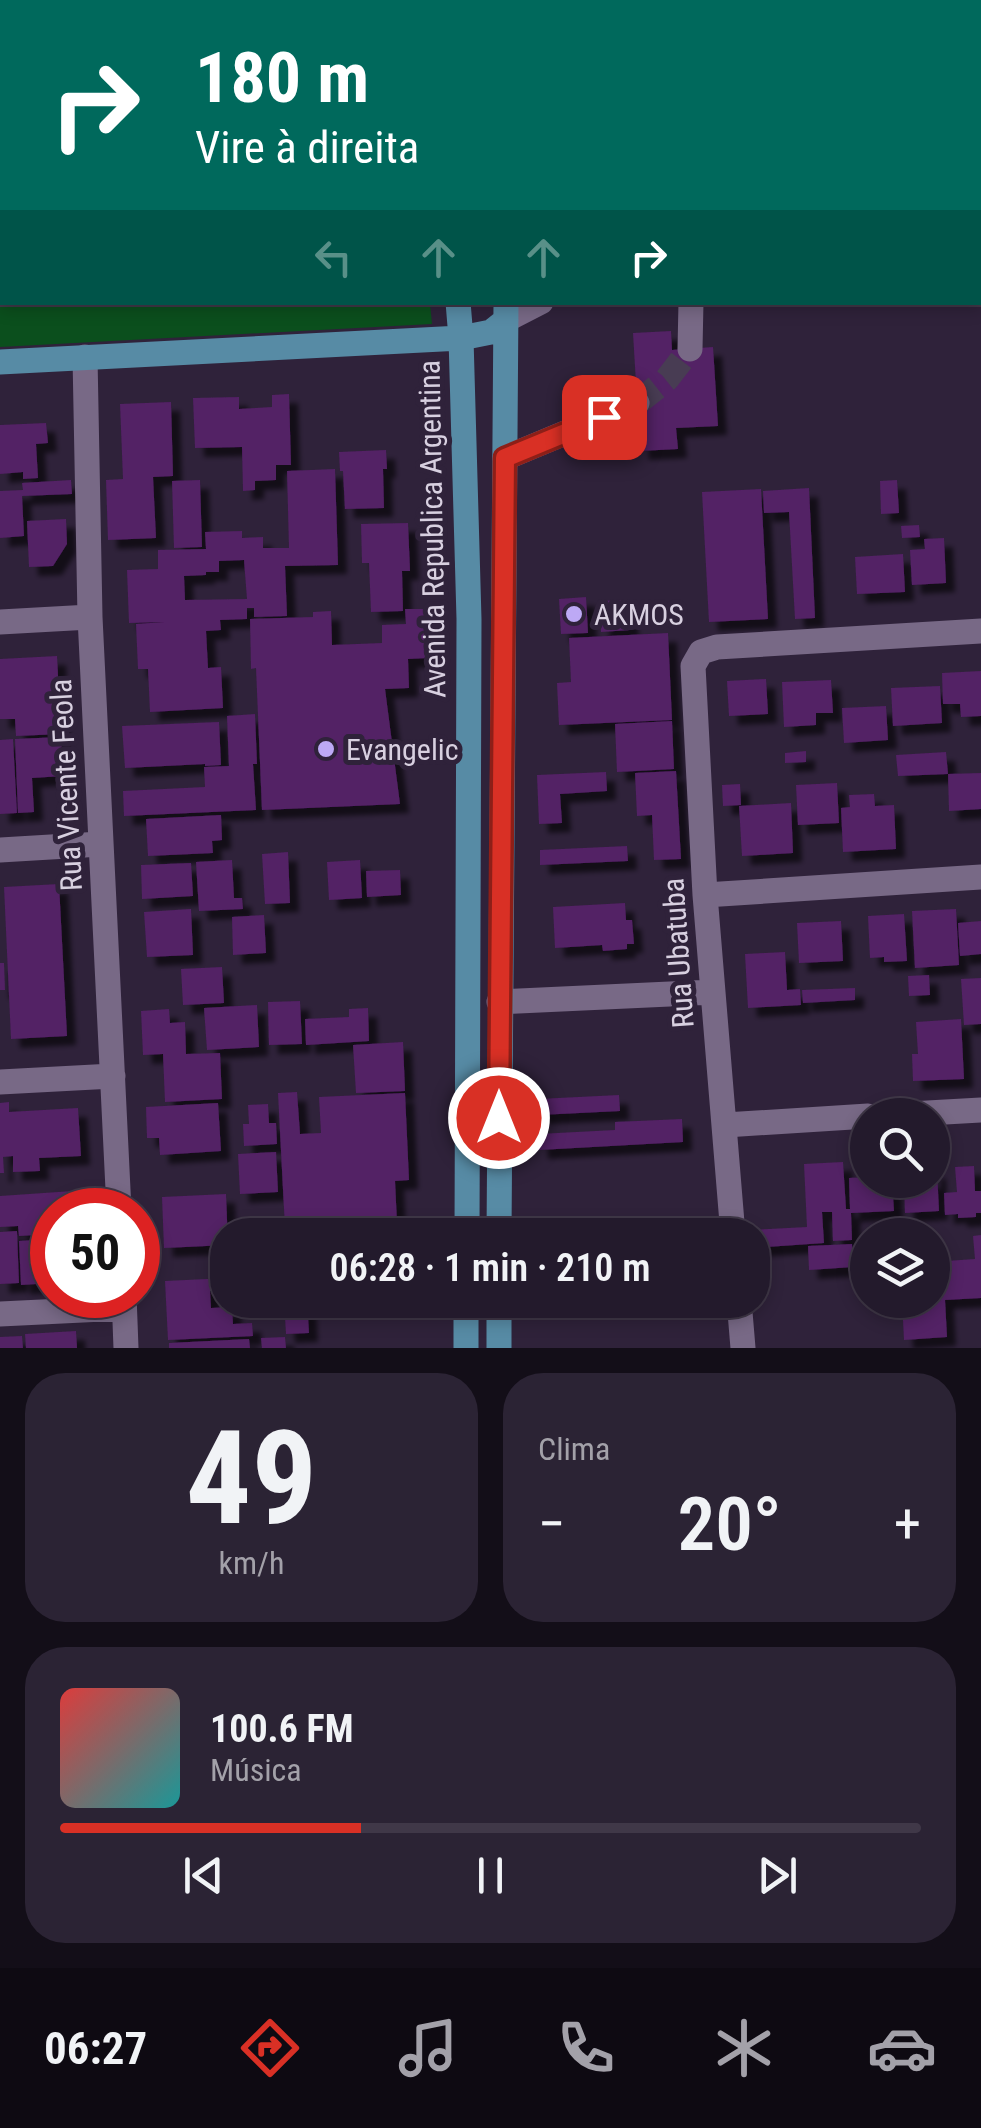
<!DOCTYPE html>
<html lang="pt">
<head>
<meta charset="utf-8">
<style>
  :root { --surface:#231a2c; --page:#2b2334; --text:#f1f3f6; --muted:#a3a1a9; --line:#403848; --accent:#d93025 }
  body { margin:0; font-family:"Roboto Condensed",sans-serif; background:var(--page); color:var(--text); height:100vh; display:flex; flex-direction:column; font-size:38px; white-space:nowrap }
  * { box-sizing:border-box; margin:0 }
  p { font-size:32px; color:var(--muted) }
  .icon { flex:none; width:55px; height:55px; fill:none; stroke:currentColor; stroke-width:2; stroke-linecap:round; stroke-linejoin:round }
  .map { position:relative; height:1348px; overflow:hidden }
  .sheet { display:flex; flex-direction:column; gap:25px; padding:25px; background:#130e18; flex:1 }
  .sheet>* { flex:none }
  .top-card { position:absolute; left:0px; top:0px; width:982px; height:305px; box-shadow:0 5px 15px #0003,0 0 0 2px var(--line); background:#00695c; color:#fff; overflow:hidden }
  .buttons { position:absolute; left:850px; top:1098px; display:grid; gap:20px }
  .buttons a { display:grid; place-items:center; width:100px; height:100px; border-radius:50%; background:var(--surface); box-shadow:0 5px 15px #0003,0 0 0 2px var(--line); font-size:50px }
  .speed { position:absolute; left:30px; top:1188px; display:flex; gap:20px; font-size:50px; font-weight:700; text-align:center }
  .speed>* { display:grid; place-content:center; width:130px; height:130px; border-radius:50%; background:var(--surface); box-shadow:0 5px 15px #0003,0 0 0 2px var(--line); line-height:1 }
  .speed .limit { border:15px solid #d22; background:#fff; color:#111 }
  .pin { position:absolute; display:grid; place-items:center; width:85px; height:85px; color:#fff; margin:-42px; border-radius:20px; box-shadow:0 5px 15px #0006 }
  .me { position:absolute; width:110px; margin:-55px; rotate:0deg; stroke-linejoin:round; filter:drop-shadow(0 0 8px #0008) }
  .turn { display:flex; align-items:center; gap:35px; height:210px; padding:0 30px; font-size:45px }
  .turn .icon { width:130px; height:130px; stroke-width:2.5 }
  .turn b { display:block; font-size:70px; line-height:85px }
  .lanes { display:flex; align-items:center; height:95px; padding:0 30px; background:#0003; justify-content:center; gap:50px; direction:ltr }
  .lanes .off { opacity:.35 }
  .big { font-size:75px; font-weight:600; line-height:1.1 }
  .sheet .card { flex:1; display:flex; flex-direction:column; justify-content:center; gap:15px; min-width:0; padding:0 35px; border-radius:40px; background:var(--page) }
  .sheet .dial { align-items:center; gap:0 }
  .dial b { font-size:130px; line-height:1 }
  .song { display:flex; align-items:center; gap:30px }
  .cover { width:120px; height:120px; border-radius:15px; background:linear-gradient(135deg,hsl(0 70% 55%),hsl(180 70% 35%)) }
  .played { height:10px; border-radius:5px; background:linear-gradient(90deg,var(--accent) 35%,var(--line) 35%) }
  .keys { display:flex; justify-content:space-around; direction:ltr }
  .heat { display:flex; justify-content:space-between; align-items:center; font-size:55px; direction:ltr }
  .sheet .tiles { flex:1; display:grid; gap:25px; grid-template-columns:1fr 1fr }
  .card:last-child { grid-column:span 2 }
  .trip { position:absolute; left:210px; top:1218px; width:560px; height:100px; border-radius:40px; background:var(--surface); box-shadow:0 5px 15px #0003,0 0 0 2px var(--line); font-weight:600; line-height:100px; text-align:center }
  .tabs { display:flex; height:160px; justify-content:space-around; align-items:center; background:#0e0a12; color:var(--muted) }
  .tabs .icon { width:70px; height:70px }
  .tabs .on { color:var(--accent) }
  .tabs b { font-size:45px; color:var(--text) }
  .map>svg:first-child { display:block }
  .green { fill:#0b4f1d }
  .building { fill:#532065; fill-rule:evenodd; filter:url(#shadow) }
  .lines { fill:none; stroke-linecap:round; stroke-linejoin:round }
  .minor-tunnel { stroke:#483c53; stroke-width:25; stroke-dasharray:25 12; stroke-linecap:butt }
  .minor { stroke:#786986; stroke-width:25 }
  .major { stroke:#578ba5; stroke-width:25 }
  .route-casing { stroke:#8d1f18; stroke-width:25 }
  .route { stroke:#d93025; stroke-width:18 }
  .poi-dot { fill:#bda9f5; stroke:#2f223a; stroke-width:4 }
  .labels { text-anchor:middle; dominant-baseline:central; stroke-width:10; stroke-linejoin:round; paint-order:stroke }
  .street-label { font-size:30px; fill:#d8d0e0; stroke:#2f223a }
  .poi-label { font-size:30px; fill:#d8d0e0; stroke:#2f223a; text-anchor:start }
</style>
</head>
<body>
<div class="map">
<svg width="981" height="1348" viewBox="0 0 981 1348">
  <defs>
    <filter id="shadow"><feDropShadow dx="9" dy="9" stdDeviation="2.5" flood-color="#0009"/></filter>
  </defs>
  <rect width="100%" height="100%" fill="#2f223a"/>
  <!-- green -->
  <path class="green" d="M0,272H2V302L430,303L432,324L0,347Z"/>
  <!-- building -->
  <path class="building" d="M671,331L672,350L713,347L718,426L676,428L678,449L640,451L633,333Z
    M289,394L291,465H276V480L255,481V490L243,491L242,447L195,448L193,398L239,397V409L272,407V395Z
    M171,402L173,476L153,477L156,538L108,540L106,480L123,479L120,404Z
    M46,423L48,443L36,444L38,478L23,479V472L0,474V425Z
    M386,450L387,469H383L384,508L345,509L343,471H340L339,452Z
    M335,469L338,565L285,566L287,616L254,617V608H247V619L220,620L221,630L206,631L208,668L221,667L223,708L150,712L148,669H138L136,624L164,622L129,623L127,570L158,569V550L206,549L205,532L242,531V538L263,537V548H289L287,471ZM244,560L247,599L185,600L184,576L206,575V572H219V561Z
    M71,480L72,494L22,496L24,536L0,538V491L23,490L22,483Z
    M200,480L202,547L174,548L172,481Z
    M897,480L899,513L881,514L880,481Z
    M809,488L815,618L795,619L789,512L764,513L763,491Z
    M761,489L768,619L709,622L702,492Z
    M66,519L67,544L53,566L29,567L27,521Z
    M408,523L410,571H402L403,611L371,612L369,563H362L361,524Z
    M919,525L920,537L902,538L901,526Z
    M944,538L946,583L912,585L910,550L925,549L924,539Z
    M903,554L905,592L857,594L855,557Z
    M586,597L588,633L561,634L559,599Z
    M628,600L630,630L601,632L599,601Z
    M405,609H425L427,658L408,659L409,688L385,689L400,804L262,810L256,668L251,669L250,619L313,617V612L331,611L332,645L382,643V625L406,624Z
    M668,633L672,720L559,725L557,683L571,682L569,638Z
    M57,656L61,734L16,736L15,719H0V659Z
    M981,671V716L961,717L960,704H943L942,673Z
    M766,679L768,714L729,716L727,681Z
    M831,680L833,713H816V725L784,727L782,682Z
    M940,686L942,723L893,726L891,688Z
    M886,706L888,740L844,743L842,708Z
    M255,714L257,764H253L256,810L124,816L123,791L205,787L204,767L229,766L227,716Z
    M672,721L674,769L617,772L615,724Z
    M219,722L221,765L205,766V764L125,768L122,726Z
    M61,737L63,776L32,778L34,812L18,813L15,739Z
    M13,739L17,813L0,814V740Z
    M806,751V762L785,763V753Z
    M946,752L948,774L898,776L896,755Z
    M676,771L681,859L654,860L652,815L637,816L635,773Z
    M606,772L607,791L560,794L562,823L539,824L537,775Z
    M981,773V809L949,811L948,774Z
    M837,783L839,823L798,825L796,785Z
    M740,784L741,805L723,806L722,785Z
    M874,794L875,806L894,805L896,849L843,852L841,808L850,807L849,795Z
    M791,803L793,853L742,856L739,806Z
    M221,815L222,840L212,841L213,853L148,856L146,819Z
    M627,846L628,861L540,865V850Z
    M288,852L290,903L265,904L262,854Z
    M232,860L234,898H242L243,909L199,911L196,862Z
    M360,860L362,898L329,900L327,862Z
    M191,863L193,896L142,899L141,865Z
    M400,870L401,895L367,897L366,871Z
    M59,884L67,1036L11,1039L4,887Z
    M625,903L626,920H632L634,944H627V949L603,951L602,945L555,948L553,907Z
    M191,909L193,955L147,957L144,912Z
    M956,909L959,965L915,968L912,911Z
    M904,914L907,961L884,962V957L870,958L868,916Z
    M264,915L266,953L233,955L232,917Z
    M841,921L843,961L799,963L797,923Z
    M981,921V954L960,956L958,923Z
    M785,952L787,990L800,989L801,1005L748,1008L745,954Z
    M0,963H4L5,990H0Z
    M222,967L224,1003L183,1005L181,969Z
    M929,975L930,995L909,996L908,976Z
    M981,978V1024L964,1025L961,979Z
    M855,988V1000L803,1003L802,990Z
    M300,1001L302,1044L269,1045L268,1002Z
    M257,1005L259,1047L207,1050L204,1008Z
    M368,1008L369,1041L306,1045L305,1019L349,1017V1009Z
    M169,1009L170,1023L185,1022L186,1054L220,1053L222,1099L165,1102L163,1054L143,1055L141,1011Z
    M961,1019L964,1079L913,1081L912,1054H918L916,1022Z
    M403,1042L405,1091L356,1093L353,1045Z
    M297,1092L300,1134L321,1133L319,1097L405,1093L409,1180L395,1181L397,1223L285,1228L278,1093Z
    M619,1095L620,1111L539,1115L538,1099Z
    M9,1102V1112L78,1108L81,1156L39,1158L40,1171L13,1172V1156L3,1157L4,1173H0V1103Z
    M218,1103L221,1151L160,1155L159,1138H147L146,1107Z
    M268,1104L269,1123H276L277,1144L244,1146L243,1124H249L248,1105Z
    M682,1119L683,1142L539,1150L538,1134L615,1130V1122Z
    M276,1152L278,1192L240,1194L238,1154Z
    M843,1162L846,1209H850L849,1178L868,1177V1180H892L894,1211L851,1213L852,1240L833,1241L832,1212H822L824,1243L752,1248L750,1230L807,1227L804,1164Z
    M974,1166L975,1191H981V1213H976V1217L958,1218V1214L945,1215L944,1193L957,1192L955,1167Z
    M932,1170H937L939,1211L905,1213L904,1180H932Z
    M73,1191L74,1210H52V1234L19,1236L18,1226L0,1227V1196Z
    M226,1194L228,1245L164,1248L162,1197Z
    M400,1226L401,1235H324L323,1230Z
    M17,1231L19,1283L0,1284V1232Z
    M981,1235V1298L945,1300L947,1337L904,1340L902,1300H932V1262L975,1259L973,1236Z
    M52,1239V1283L21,1285L19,1241Z
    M852,1244L853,1267L809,1270L808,1246Z
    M863,1266H868V1300H864Z
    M228,1278V1290L210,1291L211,1308L232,1307L233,1324L252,1323L253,1336L168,1340L165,1281Z
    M284,1300H307L309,1333L286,1334Z
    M76,1331L77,1348H26L25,1334Z
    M22,1336L23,1348H0V1337Z
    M285,1337L286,1348H262L261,1338Z
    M249,1339L250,1348H169V1343Z"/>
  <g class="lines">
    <!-- minor-tunnel -->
    <path class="minor-tunnel" d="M637,403L667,379L690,349"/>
    <!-- minor -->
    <path class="minor" d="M503,0V2
      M456,2V0
      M980,246H981
      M506,320L541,302
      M690,349L691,302
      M85,357L90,617L119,1210
      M505,458L637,403
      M0,622L90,617
      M0,850L101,844
      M705,895L981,877
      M499,1002L713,992
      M0,1082L113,1076
      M892,1115L981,1110
      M725,1125L868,1116
      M733,1235L705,895L693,666L701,652L717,647L981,631
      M124,1295L126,1348
      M739,1300L743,1348
      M0,1314L124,1308"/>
    <!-- major -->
    <path class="major" d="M0,248H2
      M458,302L461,338L469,619L467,1235
      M0,362L461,338L491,332L506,320
      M499,1235L506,302
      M499,1300V1348
      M466,1348V1300"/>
  </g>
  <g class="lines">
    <defs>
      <path id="route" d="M499,1118L505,458L604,417"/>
    </defs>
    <!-- route casing -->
    <use href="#route" class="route-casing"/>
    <!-- route -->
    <use href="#route" class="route"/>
  </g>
  <!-- markers -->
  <g class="poi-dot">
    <circle cx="574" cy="614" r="10"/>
    <circle cx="326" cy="749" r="10"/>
  </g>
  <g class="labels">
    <!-- street labels -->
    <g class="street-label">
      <text transform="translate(432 529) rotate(-91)">Avenida Republica Argentina</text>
      <text transform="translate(66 785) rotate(-93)">Rua Vicente Feola</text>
      <text transform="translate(678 953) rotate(-94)">Rua Ubatuba</text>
    </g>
    <!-- poi labels -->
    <g class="poi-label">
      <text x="594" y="614">AKMOS</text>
      <text x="346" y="749">Evangelic</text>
    </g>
  </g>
</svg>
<div class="buttons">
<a><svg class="icon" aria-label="search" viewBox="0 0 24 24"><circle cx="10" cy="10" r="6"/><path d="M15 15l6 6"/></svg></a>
<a><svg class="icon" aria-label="layers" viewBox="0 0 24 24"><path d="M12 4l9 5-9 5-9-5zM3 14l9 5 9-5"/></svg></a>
</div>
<div class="speed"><div class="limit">50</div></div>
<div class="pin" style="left:604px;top:417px;background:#d93025"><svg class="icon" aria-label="arrive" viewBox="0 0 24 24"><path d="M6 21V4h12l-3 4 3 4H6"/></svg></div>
<svg class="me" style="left:499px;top:1118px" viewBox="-20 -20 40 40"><circle r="17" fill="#d93025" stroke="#fff" stroke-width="3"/><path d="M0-11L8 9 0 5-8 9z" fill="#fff"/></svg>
<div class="trip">06:28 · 1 min · 210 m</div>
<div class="top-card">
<div class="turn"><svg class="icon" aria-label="right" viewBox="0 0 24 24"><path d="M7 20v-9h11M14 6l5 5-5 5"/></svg><div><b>180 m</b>Vire à direita</div></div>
<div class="lanes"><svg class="icon off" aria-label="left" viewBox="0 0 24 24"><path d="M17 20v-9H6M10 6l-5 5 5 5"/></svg><svg class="icon off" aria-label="ahead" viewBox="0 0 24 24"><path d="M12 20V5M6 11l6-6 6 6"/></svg><svg class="icon off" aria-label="ahead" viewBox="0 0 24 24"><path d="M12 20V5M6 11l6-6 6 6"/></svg><svg class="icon" aria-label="right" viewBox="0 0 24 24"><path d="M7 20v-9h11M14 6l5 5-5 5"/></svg></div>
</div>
</div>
<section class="sheet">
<div class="tiles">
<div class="card dial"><b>49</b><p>km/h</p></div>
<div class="card"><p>Clima</p>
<div class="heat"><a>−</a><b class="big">20°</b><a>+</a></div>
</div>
<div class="card">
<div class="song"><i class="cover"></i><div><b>100.6 FM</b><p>Música</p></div></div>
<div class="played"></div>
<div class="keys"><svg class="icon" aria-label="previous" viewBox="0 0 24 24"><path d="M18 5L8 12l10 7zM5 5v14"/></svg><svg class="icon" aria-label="pause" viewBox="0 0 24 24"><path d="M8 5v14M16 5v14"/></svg><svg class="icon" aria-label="next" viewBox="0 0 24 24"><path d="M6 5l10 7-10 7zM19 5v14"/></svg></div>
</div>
</div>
</section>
<nav class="tabs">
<b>06:27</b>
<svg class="icon on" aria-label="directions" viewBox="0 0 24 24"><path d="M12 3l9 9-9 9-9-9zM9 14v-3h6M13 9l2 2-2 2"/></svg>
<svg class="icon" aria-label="music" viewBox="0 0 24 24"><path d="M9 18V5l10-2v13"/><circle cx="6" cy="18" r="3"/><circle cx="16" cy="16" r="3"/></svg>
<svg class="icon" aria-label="phone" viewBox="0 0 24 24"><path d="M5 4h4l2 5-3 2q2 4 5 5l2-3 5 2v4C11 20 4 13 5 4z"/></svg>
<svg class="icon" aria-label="climate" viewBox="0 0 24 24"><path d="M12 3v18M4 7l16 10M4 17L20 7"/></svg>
<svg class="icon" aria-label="car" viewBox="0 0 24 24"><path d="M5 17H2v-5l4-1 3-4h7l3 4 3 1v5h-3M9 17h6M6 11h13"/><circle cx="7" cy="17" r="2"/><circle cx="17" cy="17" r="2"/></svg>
</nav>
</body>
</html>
